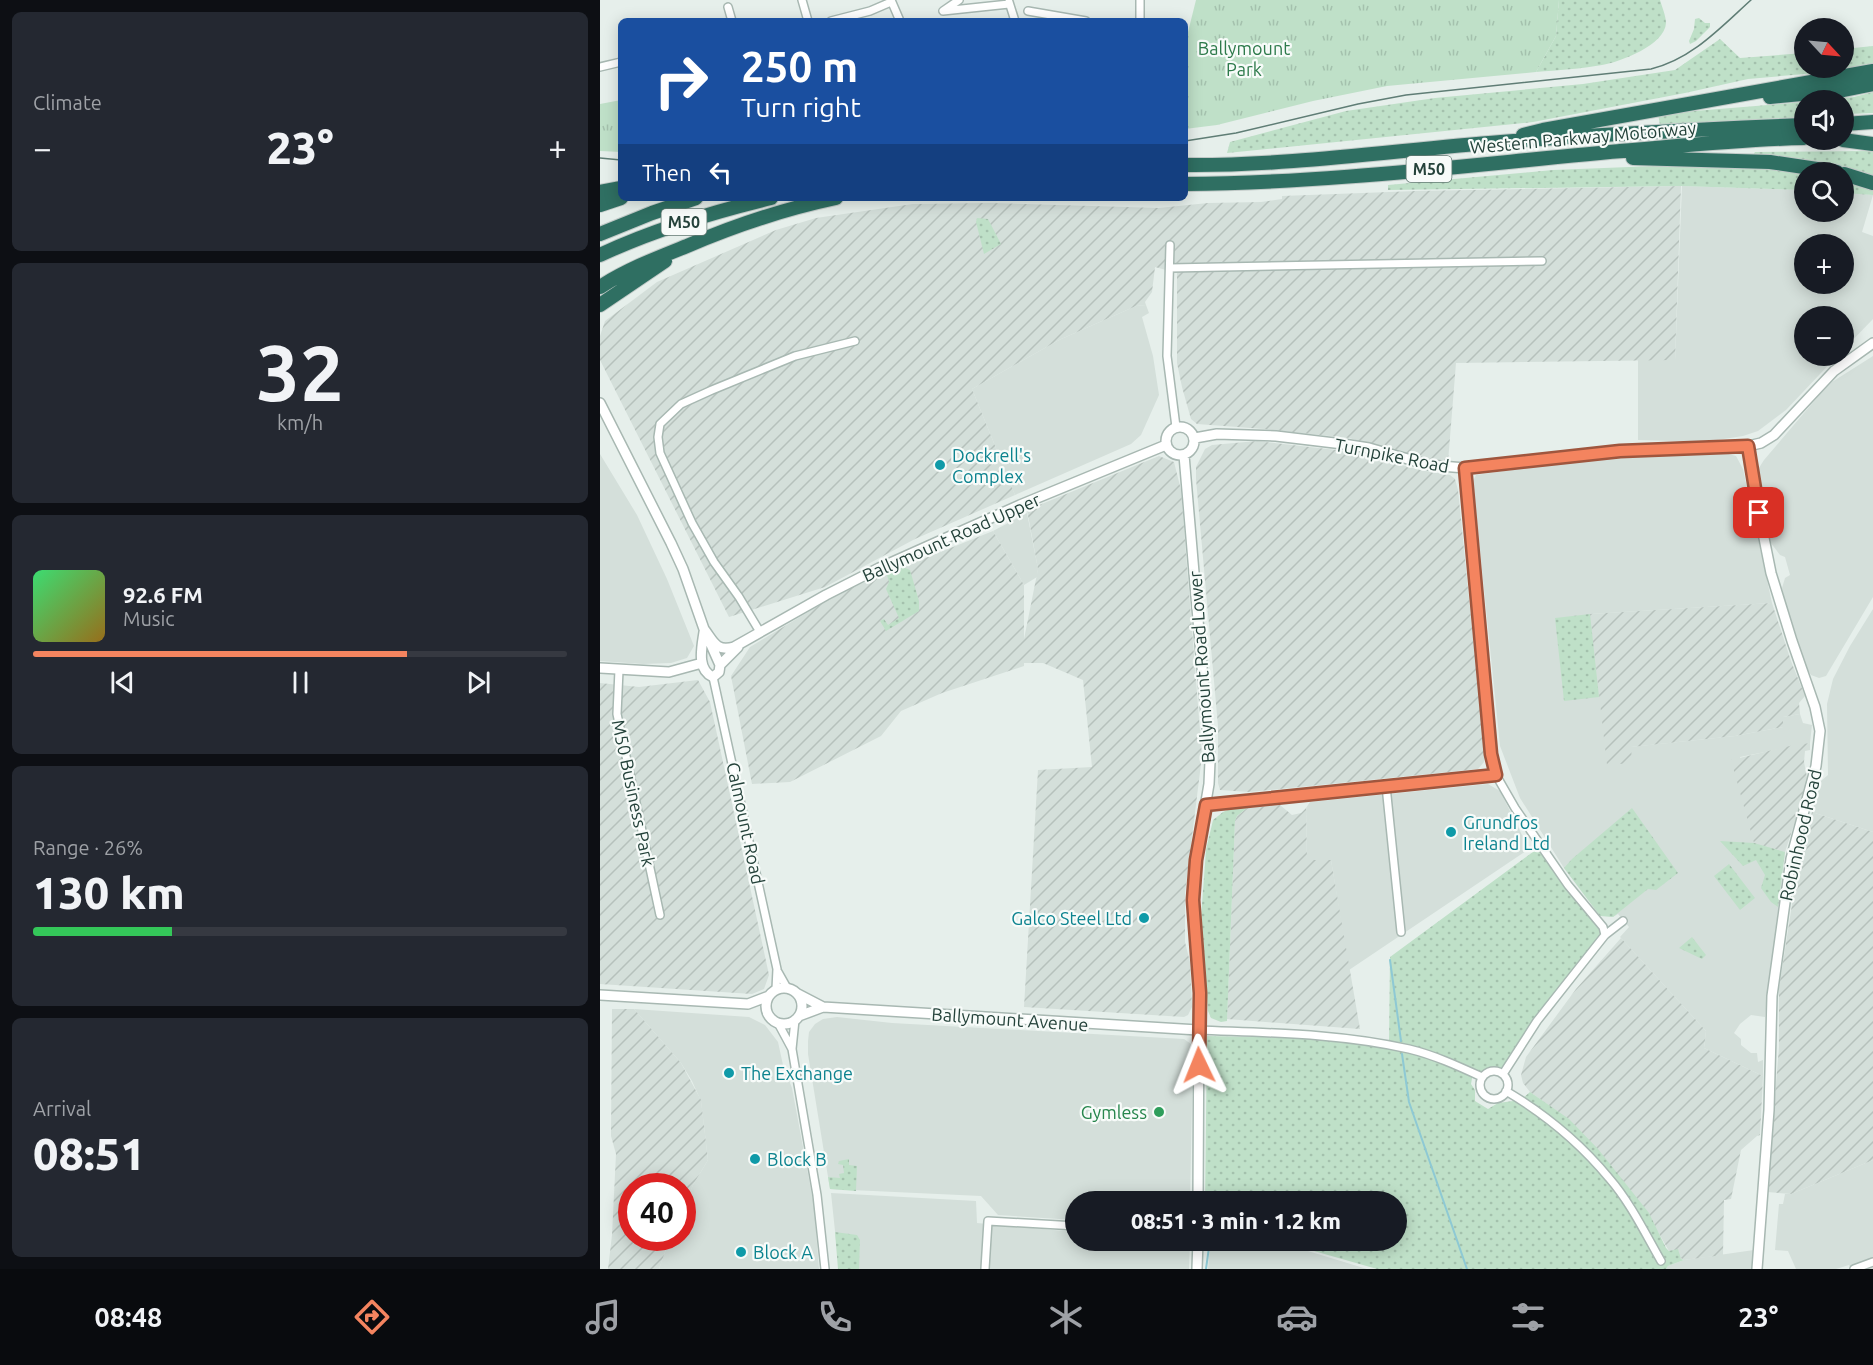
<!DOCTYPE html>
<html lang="en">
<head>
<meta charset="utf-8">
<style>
  :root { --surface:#171b24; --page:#242831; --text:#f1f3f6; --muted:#9ea1a6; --line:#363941; --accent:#f4845f }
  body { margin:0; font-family:Ubuntu,sans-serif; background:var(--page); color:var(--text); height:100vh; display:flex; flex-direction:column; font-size:22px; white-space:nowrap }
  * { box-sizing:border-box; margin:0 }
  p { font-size:20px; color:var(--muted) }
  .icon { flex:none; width:33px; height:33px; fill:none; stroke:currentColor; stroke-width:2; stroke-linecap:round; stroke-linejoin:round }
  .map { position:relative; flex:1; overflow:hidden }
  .side { display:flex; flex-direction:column; gap:12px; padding:12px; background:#0d0f14; width:600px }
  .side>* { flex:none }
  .hud { position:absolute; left:18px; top:18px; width:570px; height:183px; border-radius:9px; box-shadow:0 3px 15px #0003; background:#1a4fa0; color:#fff; overflow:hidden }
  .needle { width:39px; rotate:116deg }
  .fabs { position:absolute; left:1194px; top:18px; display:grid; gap:12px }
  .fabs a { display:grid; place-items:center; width:60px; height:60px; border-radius:50%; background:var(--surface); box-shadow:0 3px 15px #0003; font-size:30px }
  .speed { position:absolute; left:18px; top:1173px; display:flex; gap:12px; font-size:30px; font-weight:700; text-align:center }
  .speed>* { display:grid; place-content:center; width:78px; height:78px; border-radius:50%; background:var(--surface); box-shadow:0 3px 15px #0003; line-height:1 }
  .speed .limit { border:9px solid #d22; background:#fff; color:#111 }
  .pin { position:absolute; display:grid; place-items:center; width:51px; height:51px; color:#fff; margin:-26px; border-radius:12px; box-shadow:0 3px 9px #0006 }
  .me { position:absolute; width:66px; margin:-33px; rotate:358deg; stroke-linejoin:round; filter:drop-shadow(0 0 4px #0008) }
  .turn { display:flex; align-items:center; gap:21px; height:126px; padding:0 24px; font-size:27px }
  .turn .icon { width:78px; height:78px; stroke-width:2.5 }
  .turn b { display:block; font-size:42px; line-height:51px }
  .then { display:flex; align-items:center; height:57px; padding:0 24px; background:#0003; gap:12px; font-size:22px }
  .big { font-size:45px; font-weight:800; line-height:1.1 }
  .side .widget { flex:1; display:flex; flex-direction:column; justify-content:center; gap:9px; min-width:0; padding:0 21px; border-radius:9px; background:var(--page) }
  .side .dial { align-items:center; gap:0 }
  .dial b { font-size:78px; line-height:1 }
  .song { display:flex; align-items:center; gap:18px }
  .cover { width:72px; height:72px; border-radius:9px; background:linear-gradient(135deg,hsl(140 70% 55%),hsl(40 70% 35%)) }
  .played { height:6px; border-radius:3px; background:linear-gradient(90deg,var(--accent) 70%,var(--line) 70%) }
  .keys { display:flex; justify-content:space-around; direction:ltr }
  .heat { display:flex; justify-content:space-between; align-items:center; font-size:33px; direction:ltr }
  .charge { height:9px; border-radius:4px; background:linear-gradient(90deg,#34c759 26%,var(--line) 0) }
  .trip { position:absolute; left:465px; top:1191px; width:342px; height:60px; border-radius:30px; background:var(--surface); box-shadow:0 3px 15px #0003; font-weight:800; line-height:60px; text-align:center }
  .menu { display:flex; height:96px; justify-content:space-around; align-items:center; background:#090b0e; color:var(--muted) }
  .menu .icon { width:42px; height:42px }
  .menu .selected { color:var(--accent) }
  .menu b { font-size:27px; color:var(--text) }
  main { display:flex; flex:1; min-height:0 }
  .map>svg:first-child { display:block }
  .built { fill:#d4dfda; fill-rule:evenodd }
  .industrial { fill:url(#industrial-furrows) }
  .grass { fill:url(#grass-dots) }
  .park { fill:url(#park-tufts) }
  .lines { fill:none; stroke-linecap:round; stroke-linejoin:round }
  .stream { stroke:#8ec9d4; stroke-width:2 }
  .minor-casing { stroke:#a8b8b2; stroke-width:10 }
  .tertiary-casing { stroke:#a8b8b2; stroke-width:12 }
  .motorway-casing { stroke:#c2cac8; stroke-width:16 }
  .minor { stroke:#fff; stroke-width:7 }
  .tertiary { stroke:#fff; stroke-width:9 }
  .motorway { stroke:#2f6f62; stroke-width:14 }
  .tram { stroke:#5f7d75; stroke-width:1.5 }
  .route-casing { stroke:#9f563e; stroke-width:15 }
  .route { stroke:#f4845f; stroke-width:10 }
  .culture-dot { fill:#0f9aa8; stroke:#f7fbf9; stroke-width:2 }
  .leisure-dot { fill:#2e9e5b; stroke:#f7fbf9; stroke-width:2 }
  .labels { text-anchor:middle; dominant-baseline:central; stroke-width:4.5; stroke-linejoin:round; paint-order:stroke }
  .shield { fill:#f7fbf9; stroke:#637a73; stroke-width:1.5 }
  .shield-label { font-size:16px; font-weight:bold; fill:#24423a }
  .park-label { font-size:18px; fill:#2d7a4b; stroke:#f7fbf9 }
  .street-label { font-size:18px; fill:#24423a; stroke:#f7fbf9 }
  .culture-label { font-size:18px; fill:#0d838f; stroke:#f7fbf9; text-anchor:start }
  .leisure-label { font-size:18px; fill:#27864d; stroke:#f7fbf9; text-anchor:end }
</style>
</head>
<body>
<main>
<section class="side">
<div class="widget"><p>Climate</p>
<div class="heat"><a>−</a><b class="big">23°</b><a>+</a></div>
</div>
<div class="widget dial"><b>32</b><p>km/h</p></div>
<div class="widget">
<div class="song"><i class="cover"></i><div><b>92.6 FM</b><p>Music</p></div></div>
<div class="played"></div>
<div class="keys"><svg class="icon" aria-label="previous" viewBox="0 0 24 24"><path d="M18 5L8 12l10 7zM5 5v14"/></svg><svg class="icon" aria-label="pause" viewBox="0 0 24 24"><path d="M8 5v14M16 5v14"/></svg><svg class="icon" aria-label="next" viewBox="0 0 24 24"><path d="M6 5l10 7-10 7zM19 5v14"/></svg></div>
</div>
<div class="widget"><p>Range · 26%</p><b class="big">130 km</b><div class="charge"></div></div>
<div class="widget"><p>Arrival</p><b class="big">08:51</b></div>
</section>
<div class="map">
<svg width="1273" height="1269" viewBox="0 0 1273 1269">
  <defs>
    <pattern id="industrial-furrows" width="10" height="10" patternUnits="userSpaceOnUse" patternTransform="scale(1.5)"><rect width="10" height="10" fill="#d4dfda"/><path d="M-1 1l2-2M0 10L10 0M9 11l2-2" fill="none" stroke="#b6c1bc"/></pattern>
    <pattern id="grass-dots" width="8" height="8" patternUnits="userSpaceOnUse" patternTransform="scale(1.5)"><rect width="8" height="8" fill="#bfe0c8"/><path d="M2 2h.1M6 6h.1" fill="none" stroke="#a4c1ad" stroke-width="1.8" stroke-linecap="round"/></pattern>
    <pattern id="park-tufts" width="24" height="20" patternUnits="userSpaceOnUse" patternTransform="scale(1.5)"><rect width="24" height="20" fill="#bfe0c8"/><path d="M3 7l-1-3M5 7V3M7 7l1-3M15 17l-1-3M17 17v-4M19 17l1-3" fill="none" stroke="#a4c1ad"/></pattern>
  </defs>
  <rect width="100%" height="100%" fill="#e6efeb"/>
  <!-- built -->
  <path class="built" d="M1082,186L1204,190V212H1244V192L1273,195L1262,232L1273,236V319L1244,349V316H1204V356H1237L1186,410L1158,431L1143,436L1104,442L1038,440V360H1075ZM1204,244H1244V284H1204Z
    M546,305L549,313L542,317L553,356L559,395L541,435L531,444L415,495L372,389L459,340L536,306Z
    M1273,356V597L1226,676L1219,678L1211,675L1207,669L1185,601L1182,588L1185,578L1190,575L1185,557L1180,555L1171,543L1157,471L1164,460L1221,393L1232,382Z
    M1125,453L1136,456L1143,469L1172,603L991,614L1030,747L1135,736L1183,727V717L1200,714L1203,723L1212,725L1210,743L1140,757L1154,842L1185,852L1165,1017L1151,1015L1140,1024L1134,1033L1141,1039V1045L1151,1053H1157L1158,1062L1163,1060V1076L1104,1048L1106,1031L1020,937L1029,927L1018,914L1013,917L1001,915L964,868L920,798L900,746L873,481L876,475L1028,454Z
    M0,454L37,515L67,579L94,646L87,658L71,663L43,664L0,661Z
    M427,513L438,569L437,577L424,585L393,531Z
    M1273,609V832L1212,812L1221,781L1228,775L1227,704L1233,679L1250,646Z
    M888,784L900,791L929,849L749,970L731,860H707L706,808L710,802Z
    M34,1009L149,1017L165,1025L178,1042L183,1065L192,1088L214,1206L219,1269H59L70,1238H82L83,1210L93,1185L108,1160L101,1101L92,1081L81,1063Z
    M237,1017L292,1023L584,1039L591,1044L593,1049L590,1201L476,1202L475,1220L398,1215L381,1196L230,1189L208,1054V1041L209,1032L215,1024L223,1019Z
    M1273,1160V1258L1271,1259L1273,1269H1251L1249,1265L1236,1269H1196L1188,1251L1175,1250L1179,1204H1183L1185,1194H1191Z
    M231,1193L376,1201L377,1223L475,1232L476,1240H562L590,1243L589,1269H239Z
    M615,1240L675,1241L767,1269H608L610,1245Z
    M1154,1250L1153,1269H1066L1068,1266L1084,1260Z"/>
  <!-- industrial -->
  <path class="industrial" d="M1081,186L1075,360L856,363L848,462L811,456L749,438L664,429L597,424L591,419L582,387L577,363V273L555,267L552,292L545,302L546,305L536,306L459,340L372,389L415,495L315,539L225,587L129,617L0,360V336L5,321L57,282L176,230L216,218L313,204L390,203L559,208L608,203L661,202L682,199V196L816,191Z
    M657,441L754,452L820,470L850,475L855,479L858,490L885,756L884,762L878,769L649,792L620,790L618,783V726L596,479V467L605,449L612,445Z
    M559,456L574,462L581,490L602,756L585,893V942L590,962L592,1007L588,1015L584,1017L424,1007L438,770L492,767L483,680L443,663H424V666L342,693L301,711L281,736L190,782L152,784L131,676L150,647L243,591L393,531L424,585V639L438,569L427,510Z
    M1172,603L1191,661L1205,696L1199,703L1200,714L1183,717V727L1135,736L1031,747L1032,763L1007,765L990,614Z
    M98,680L110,702L169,975L164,989L152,994L0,984V683L39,687Z
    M1210,743V750L1205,751L1204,762L1208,782L1185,852L1154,843L1131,760L1194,745Z
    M680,805L692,815L701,813L706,808L707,860H731L760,1029L627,1019L635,820L637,816L647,808Z
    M1212,812L1273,832V1160L1191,1194L1167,1192L1179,1047V988L1198,866Z
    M1021,938L1106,1031L1104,1048L1163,1076L1160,1135L1157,1136L1141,1150L1131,1199L1124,1200L1123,1255L1084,1260L1069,1251L1058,1232L969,1120L930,1092L923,1083L921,1075L926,1057L976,989Z
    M12,1009H34L81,1063L101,1100L108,1160L93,1185L83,1210L82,1186H32V1238H70L59,1269H8L12,1235L16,1154L11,1136Z"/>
  <!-- grass -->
  <path class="grass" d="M959,0H1060C1062,7 1066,16 1066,23C1065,45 1020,62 1002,65C981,69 958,70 936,72L956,36Z
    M1099,18L1105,23H1110V27L1096,41L1090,44L1089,41L1094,29L1095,19Z
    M1120,39L1140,58L1204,53V68H1244V49L1273,46V63L1239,71L1148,79L1085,93L933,122L627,153L630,142L746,111L835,98L983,84L1075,70Z
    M1273,92V113L1244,114V100H1220L1254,97Z
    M1204,102V117L1060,125L1058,114Z
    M1273,151V177L1153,155L1155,152Z
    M1080,165L1175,169L1204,173V190L1081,186L788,190V185L953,170Z
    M1244,181L1273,190V195L1244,193Z
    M377,218L388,219L401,244L384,254L376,222Z
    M303,567L310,570L319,601V611L286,631L280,621L284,619L288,625L299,618L286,589L289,582L287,575Z
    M990,614L999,697L964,701L955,618Z
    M637,806H647V808L637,816L635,821L627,1021L621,1022L611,1018L608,1011L601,918L606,850L613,820L623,812Z
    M1032,808L1078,873L1056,890L1048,889L1013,917L1000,916L964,868L972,859Z
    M1120,841L1154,843L1185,852L1178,907L1171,902L1161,888L1165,875L1156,860L1143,866Z
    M941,846L1005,931L903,1074L894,1071L884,1075L873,1073L871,1084L875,1090V1101L888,1109L898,1103L921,1100L930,1092L969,1119L998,1149L1049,1213L1066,1248L1069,1251L1078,1249L1081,1259L1084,1260L1068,1266L1066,1269H777L679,1241L796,1240V1202H605L607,1036L719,1038L789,1045L790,957Z
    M1129,864L1155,898L1140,910L1114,876Z
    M1092,937L1106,955L1102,959L1079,948Z
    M249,1159V1165L257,1166L256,1191L230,1189L228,1177L240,1178L239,1174L244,1173L243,1165L238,1164L239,1161Z
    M235,1232L257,1235L260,1240L259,1269H238Z"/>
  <!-- park -->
  <path class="park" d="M596,0H959L956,36L936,72L787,86L713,101L617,125L585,129V44Z
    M21,100V152L0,151V104Z"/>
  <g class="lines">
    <!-- stream -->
    <path class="stream" d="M790,960L801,1041
      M802,1054L809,1102L867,1269
      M606,1269L610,1240"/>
    <defs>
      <path id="minor" d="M202,0L208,21
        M291,0L300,21
        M359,0L343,11L409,4
        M540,0V21
        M409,2L415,21
        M128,7L132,21
        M428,11L486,21
        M231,21L270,11L291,2
        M0,67L21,62
        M570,245L567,356L576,427
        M570,268L942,261
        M865,468L891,754L896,775L915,808L968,885L1003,927L1005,935
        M160,632L139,597L114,562L92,523L60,453L58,437L60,424L81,404L112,390L195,356L255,341
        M19,670L17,714L60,915
        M113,677L177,969L176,989
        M786,786L801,932
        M606,805L896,775
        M178,972L187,988
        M195,1020L192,1049L217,1195L225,1269
        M178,1023L192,1049
        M598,1030C668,1033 740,1033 809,1049C834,1055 858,1066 882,1077
        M880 1085a14 14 0 1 1 28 0a14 14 0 1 1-28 0Z
        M903,1074L937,1021L986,959L1005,935L1023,921
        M906,1091C945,1114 980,1143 1009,1178C1030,1202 1045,1233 1061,1261
        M385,1269L388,1221L476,1226
        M1254,1269L1273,1262"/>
      <path id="tertiary" d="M0,403L71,543L83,569L104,629L120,665
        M566 441a14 14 0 1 1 28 0a14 14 0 1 1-28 0Z
        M595,438L617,434L676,436L743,444L769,448L829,465L865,468L1020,451L1148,446L1161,443L1174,435L1234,371L1273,343
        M1148,446L1155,493L1171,573L1192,641L1215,707L1220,731L1216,766L1191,859L1172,996L1169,1110L1157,1269
        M584,455L610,761L609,784L596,860L593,900L599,993L598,1202
        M104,629C114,642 116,652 134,647L226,595L279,568L420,505L566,445
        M104,632C102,647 96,669 113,677L119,672L120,665L138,647
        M0,668L69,672L102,663
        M166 1006a18 18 0 1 1 36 0a18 18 0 1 1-36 0Z
        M198,994L223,1007
        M0,995L148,1004L169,996
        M199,1016L223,1007L598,1030
        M597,1269L598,1240"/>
      <path id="motorway" d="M1170,97L1244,90L1273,84
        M1244,124L1273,122
        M923,135L943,130L1273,71
        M1243,140L1273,144
        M1033,158L1170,162L1237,172
        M585,165C691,166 796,150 901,142C1002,134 1104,129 1204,125
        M1244,174L1273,183
        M585,184C735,183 883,163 1033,150C1090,145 1147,139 1204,138
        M0,192L21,188
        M0,205L21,198
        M0,234L52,213L96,198
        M0,255C55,229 113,212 171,198
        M0,287C28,269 57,258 87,246C136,225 184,209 236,198
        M0,305L65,261"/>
    </defs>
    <!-- minor casing -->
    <use href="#minor" class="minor-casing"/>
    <!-- tertiary casing -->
    <use href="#tertiary" class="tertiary-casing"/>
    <!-- motorway casing -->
    <use href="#motorway" class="motorway-casing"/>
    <!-- minor -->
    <use href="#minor" class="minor"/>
    <!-- tertiary -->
    <use href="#tertiary" class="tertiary"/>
    <!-- motorway -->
    <use href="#motorway" class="motorway"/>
    <!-- tram -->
    <path class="tram" d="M585,141L636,133L758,104L806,95L1051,69C1092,59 1120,28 1151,0
      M0,158L21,160"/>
  </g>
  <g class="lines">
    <defs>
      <path id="route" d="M599,1065L600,993L593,900L596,860L606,805L896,775L891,754L865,468L1020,451L1148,446L1159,513"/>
    </defs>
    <!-- route casing -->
    <use href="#route" class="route-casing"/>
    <!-- route -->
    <use href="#route" class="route"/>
  </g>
  <!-- markers -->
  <g class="culture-dot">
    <circle cx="340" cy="465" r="6"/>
    <circle cx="851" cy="832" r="6"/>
    <circle cx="544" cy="918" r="6"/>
    <circle cx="129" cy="1073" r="6"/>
    <circle cx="155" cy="1159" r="6"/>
    <circle cx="141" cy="1252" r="6"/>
  </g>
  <circle class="leisure-dot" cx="559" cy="1112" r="6"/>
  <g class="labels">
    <!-- shield labels -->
    <g class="shield">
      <rect x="806.5" y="156" width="45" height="26" rx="4.5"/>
      <rect x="61.5" y="209" width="45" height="26" rx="4.5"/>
    </g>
    <g class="shield-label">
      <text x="829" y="169">M50</text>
      <text x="84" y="222">M50</text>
    </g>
    <!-- park labels -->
    <g class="park-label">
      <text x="644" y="48">Ballymount<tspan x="644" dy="21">Park</tspan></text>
    </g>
    <!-- street labels -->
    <g class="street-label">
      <text transform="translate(983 137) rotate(-5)">Western Parkway Motorway</text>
      <text transform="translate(792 455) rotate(11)">Turnpike Road</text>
      <text transform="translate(351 537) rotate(-24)">Ballymount Road Upper</text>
      <text transform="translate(601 667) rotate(-94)">Ballymount Road Lower</text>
      <text transform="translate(34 793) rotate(78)">M50 Business Park</text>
      <text transform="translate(146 823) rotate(78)">Calmount Road</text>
      <text transform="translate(1200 835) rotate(-77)">Robinhood Road</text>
      <text transform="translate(410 1019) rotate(4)">Ballymount Avenue</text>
    </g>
    <!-- culture labels -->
    <g class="culture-label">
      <text x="352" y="455">Dockrell's<tspan x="352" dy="21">Complex</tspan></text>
      <text x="863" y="822">Grundfos<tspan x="863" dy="21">Ireland Ltd</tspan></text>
      <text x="532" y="918" text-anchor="end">Galco Steel Ltd</text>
      <text x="141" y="1073">The Exchange</text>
      <text x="167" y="1159">Block B</text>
      <text x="153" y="1252">Block A</text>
    </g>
    <!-- leisure labels -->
    <g class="leisure-label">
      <text x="547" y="1112">Gymless</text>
    </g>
  </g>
</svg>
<div class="fabs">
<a><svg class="needle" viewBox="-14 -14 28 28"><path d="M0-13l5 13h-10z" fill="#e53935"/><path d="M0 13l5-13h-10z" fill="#9ea1a6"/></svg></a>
<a><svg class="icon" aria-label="sound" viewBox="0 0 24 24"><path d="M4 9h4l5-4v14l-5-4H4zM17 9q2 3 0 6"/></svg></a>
<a><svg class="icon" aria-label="search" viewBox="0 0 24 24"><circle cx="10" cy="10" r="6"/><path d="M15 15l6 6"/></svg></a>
<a>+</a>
<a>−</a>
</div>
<div class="speed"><div class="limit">40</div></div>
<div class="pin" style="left:1159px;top:513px;background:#d93025"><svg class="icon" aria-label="arrive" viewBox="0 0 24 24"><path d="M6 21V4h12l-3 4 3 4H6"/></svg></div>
<svg class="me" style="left:599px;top:1065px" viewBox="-20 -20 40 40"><path d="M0-17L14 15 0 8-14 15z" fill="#f4845f" stroke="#fff" stroke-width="4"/></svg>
<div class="trip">08:51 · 3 min · 1.2 km</div>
<div class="hud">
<div class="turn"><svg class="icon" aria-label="right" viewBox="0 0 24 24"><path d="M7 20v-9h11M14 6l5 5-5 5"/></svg><div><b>250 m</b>Turn right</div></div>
<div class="then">Then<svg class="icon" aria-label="left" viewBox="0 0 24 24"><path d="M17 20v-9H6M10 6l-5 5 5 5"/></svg></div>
</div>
</div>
</main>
<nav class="menu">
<b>08:48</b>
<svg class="icon selected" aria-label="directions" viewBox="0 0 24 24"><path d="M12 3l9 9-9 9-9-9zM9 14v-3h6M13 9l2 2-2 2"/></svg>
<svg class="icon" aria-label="music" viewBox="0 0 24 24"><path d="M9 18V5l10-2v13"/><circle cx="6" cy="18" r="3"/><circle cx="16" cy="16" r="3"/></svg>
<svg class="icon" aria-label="phone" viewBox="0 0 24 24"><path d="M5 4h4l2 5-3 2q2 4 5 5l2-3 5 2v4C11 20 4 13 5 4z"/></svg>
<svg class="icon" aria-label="climate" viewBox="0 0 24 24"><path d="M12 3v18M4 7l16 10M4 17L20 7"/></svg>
<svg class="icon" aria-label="car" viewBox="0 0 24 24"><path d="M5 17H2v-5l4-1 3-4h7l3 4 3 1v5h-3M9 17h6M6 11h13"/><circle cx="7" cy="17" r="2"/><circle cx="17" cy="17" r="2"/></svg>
<svg class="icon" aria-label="filters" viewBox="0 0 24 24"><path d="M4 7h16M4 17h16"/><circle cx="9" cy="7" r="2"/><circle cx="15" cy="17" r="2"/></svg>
<b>23°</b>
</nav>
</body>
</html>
